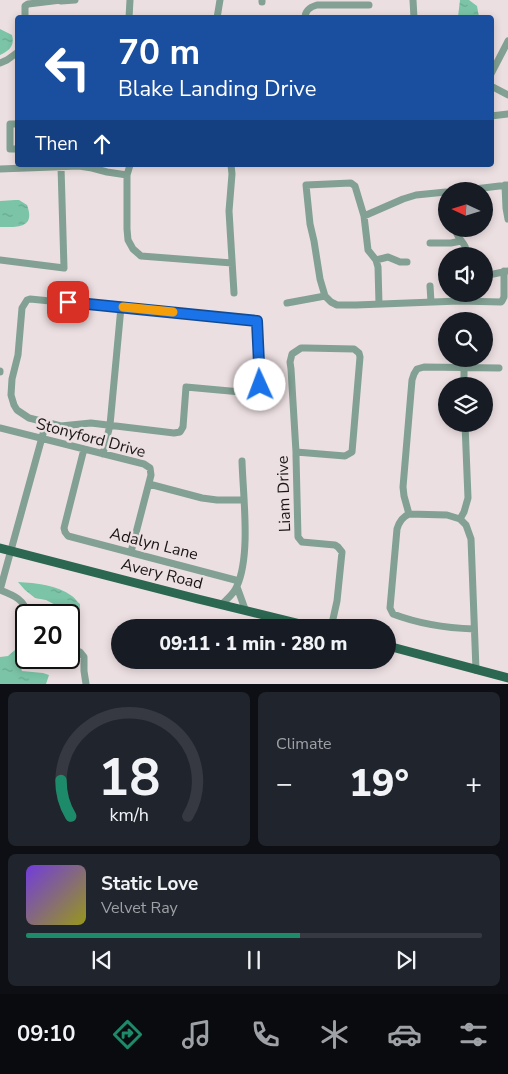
<!DOCTYPE html>
<html lang="en">
<head>
<meta charset="utf-8">
<style>
  :root { --surface:#171b24; --page:#20242c; --text:#f1f3f6; --muted:#9ea1a6; --line:#363941; --accent:#1d8b69 }
  body { margin:0; font-family:"Nunito Sans",sans-serif; background:var(--page); color:var(--text); height:100vh; display:flex; flex-direction:column; font-size:19px; white-space:nowrap }
  * { box-sizing:border-box; margin:0 }
  p { font-size:16px; color:var(--muted) }
  .icon { flex:none; width:28px; height:28px; fill:none; stroke:currentColor; stroke-width:2; stroke-linecap:round; stroke-linejoin:round }
  .map { position:relative; height:684px; overflow:hidden }
  .panel { display:flex; flex-direction:column; gap:8px; padding:8px; background:#0d0f14; flex:1 }
  .panel>* { flex:none }
  .hud { position:absolute; left:15px; top:15px; width:479px; height:152px; border-radius:5px; box-shadow:0 2px 8px #0003; background:#1a4fa0; color:#fff; overflow:hidden }
  .needle { width:32px; rotate:274deg }
  .buttons { position:absolute; left:438px; top:182px; display:grid; gap:10px }
  .buttons a { display:grid; place-items:center; width:55px; height:55px; border-radius:50%; background:var(--surface); box-shadow:0 2px 8px #0003; font-size:25px }
  .speed { position:absolute; left:15px; top:604px; display:flex; gap:10px; font-size:25px; font-weight:700; text-align:center }
  .speed>* { display:grid; place-content:center; width:65px; height:65px; border-radius:50%; background:var(--surface); box-shadow:0 2px 8px #0003; line-height:1 }
  .speed .limit { border:2px solid #111; border-radius:8px; background:#fff; color:#111 }
  .pin { position:absolute; display:grid; place-items:center; width:42px; height:42px; color:#fff; margin:-21px; border-radius:10px; box-shadow:0 2px 8px #0006 }
  .me { position:absolute; width:55px; margin:-28px; rotate:358deg; stroke-linejoin:round; filter:drop-shadow(0 0 4px #0008) }
  .turn { display:flex; align-items:center; gap:18px; height:105px; padding:0 20px; font-size:22px }
  .turn .icon { width:65px; height:65px; stroke-width:2.5 }
  .turn b { display:block; font-size:35px; line-height:42px }
  .then { display:flex; align-items:center; height:48px; padding:0 20px; background:#0003; gap:10px; font-size:19px }
  .big { font-size:38px; font-weight:800; line-height:1.1 }
  .panel .tile { flex:1; display:flex; flex-direction:column; justify-content:center; gap:8px; min-width:0; padding:0 18px; border-radius:8px; background:var(--page) }
  .panel .dial { align-items:center; gap:0 }
  .dial svg { height:130px; overflow:visible; fill:none; stroke:var(--line); stroke-width:7; stroke-linecap:round; text-anchor:middle }
  .dial text { fill:var(--text); stroke:none }
  .song { display:flex; align-items:center; gap:15px }
  .cover { width:60px; height:60px; border-radius:8px; background:linear-gradient(135deg,hsl(260 70% 55%),hsl(60 70% 35%)) }
  .played { height:5px; border-radius:2px; background:linear-gradient(90deg,var(--accent) 60%,var(--line) 60%) }
  .keys { display:flex; justify-content:space-around; direction:ltr }
  .heat { display:flex; justify-content:space-between; align-items:center; font-size:28px; direction:ltr }
  .panel .tiles { flex:1; display:grid; gap:8px; grid-template-columns:1fr 1fr }
  .tile:last-child { grid-column:span 2 }
  .trip { position:absolute; left:111px; top:619px; width:285px; height:50px; border-radius:25px; background:var(--surface); box-shadow:0 2px 8px #0003; font-weight:800; line-height:50px; text-align:center }
  .tabs { display:flex; height:80px; justify-content:space-around; align-items:center; background:#090b0e; color:var(--muted) }
  .tabs .icon { width:35px; height:35px }
  .tabs .on { color:var(--accent) }
  .tabs b { font-size:22px; color:var(--text) }
  .map>svg:first-child { display:block }
  .water { fill:url(#water-ripples) }
  .lines { fill:none; stroke-linecap:round; stroke-linejoin:round }
  .minor { stroke:#82a093; stroke-width:7 }
  .major { stroke:#2c6752; stroke-width:9 }
  .route-casing { stroke:#114b97; stroke-width:12 }
  .route { stroke:#1a73e8; stroke-width:9 }
  .slow { stroke:#f59e0b; stroke-width:9 }
  .labels { text-anchor:middle; dominant-baseline:central; stroke-width:5; stroke-linejoin:round; paint-order:stroke }
  .street-label { font-size:16px; fill:#1a1616; stroke:#ecdfe1 }
</style>
</head>
<body>
<div class="map">
<svg width="508" height="684" viewBox="0 0 508 684">
  <defs>
    <pattern id="water-ripples" width="26" height="14" patternUnits="userSpaceOnUse" patternTransform="scale(1.25)"><rect width="26" height="14" fill="#7bc4a7"/><path d="M2 4q2-2 4 0t4 0M15 11q2-2 4 0t4 0" fill="none" stroke="#6aa88f"/></pattern>
  </defs>
  <rect width="100%" height="100%" fill="#ecdfe1"/>
  <!-- water -->
  <path class="water" d="M460,0H469L477,6L479,17H458Z
    M0,29L12,35C15,46 9,51 0,55Z
    M15,200H19L27,205C36,229 16,227 0,227V201Z
    M18,582C36,583 57,585 72,596C75,598 77,602 80,604V611L63,609L46,600L35,598L25,590Z
    M15,650L22,671L43,673L49,675L46,684H0V657L8,656Z"/>
  <g class="lines">
    <!-- minor -->
    <path class="minor" d="M262,0V2
      M413,0L414,18
      M61,1L75,0
      M25,18V6L28,4L61,0
      M129,18L130,0
      M217,18L220,0
      M305,18C305,10 310,7 317,5H369
      M0,63L7,60L18,52
      M491,74L508,41
      M491,86L508,95
      M491,116L508,114
      M18,124H10V149H18
      M130,165L127,175V229L128,240L133,249L141,256L232,263
      M231,165L232,174L229,211L234,293
      M0,169L79,166L92,168L107,172L127,175
      M505,185L506,208L508,219
      M458,191L508,185
      M364,216L403,199L416,195L446,192
      M455,229C458,241 467,242 467,256
      M430,243H451L461,241
      M0,260L64,268L61,167
      M376,260L388,257L400,262H407
      M484,276L508,271
      M430,286L431,302
      M458,294L459,301L501,302L502,301L504,297V271
      M30,299L257,321L260,385L258,391L252,393L186,387L183,427L180,432L174,433L91,423L61,426L29,418L17,410L14,405L11,395L12,379L18,355L22,308L27,300Z
      M287,303L325,296
      M379,304L378,267L376,260L368,250L364,216L355,186L351,183L306,185L310,224L314,241L320,279L325,296L331,302L337,305H356L459,301L466,294
      M464,368V386
      M0,371V372
      M0,428L144,464L150,468L151,475L131,552
      M84,449L64,528L65,532L68,536L239,581
      M296,452L345,456L352,452L360,357L359,353L354,349L306,348H301L292,354L290,362L291,369L296,452V456L298,537L302,542L335,545L338,547L342,552L337,601L331,628
      M103,454L110,425L121,307
      M149,484L202,498L217,500H244
      M409,514L404,496L403,487L412,380L414,374L417,369L424,367L499,368
      M409,514C402,517 399,522 397,529L390,608L393,614C419,624 447,628 474,629
      M409,514L447,515L460,519
      M460,519L466,525L471,539L476,670
      M460,519L464,512L468,498L465,424
      M237,587L245,609
      M0,590L46,423
      M0,590C13,595 26,600 27,615
      M222,604C227,599 234,594 237,586C251,555 243,496 242,461
      M69,648L80,652L84,657V671L86,684"/>
    <!-- major -->
    <path class="major" d="M0,548L198,599L317,628
      M388,646L508,678"/>
  </g>
  <g class="lines">
    <defs>
      <path id="route" d="M68,302L257,321L260,385"/>
    </defs>
    <!-- route casing -->
    <use href="#route" class="route-casing"/>
    <!-- route -->
    <use href="#route" class="route"/>
    <!-- slow -->
    <path class="slow" d="M123,307L173,312"/>
  </g>
  <g class="labels">
    <!-- street labels -->
    <g class="street-label">
      <text transform="translate(91 438) rotate(15)">Stonyford Drive</text>
      <text transform="translate(284 494) rotate(-92)">Liam Drive</text>
      <text transform="translate(154 544) rotate(14)">Adalyn Lane</text>
      <text transform="translate(162 574) rotate(14)">Avery Road</text>
    </g>
  </g>
</svg>
<div class="buttons">
<a><svg class="needle" viewBox="-14 -14 28 28"><path d="M0-13l5 13h-10z" fill="#e53935"/><path d="M0 13l5-13h-10z" fill="#9ea1a6"/></svg></a>
<a><svg class="icon" aria-label="sound" viewBox="0 0 24 24"><path d="M4 9h4l5-4v14l-5-4H4zM17 9q2 3 0 6"/></svg></a>
<a><svg class="icon" aria-label="search" viewBox="0 0 24 24"><circle cx="10" cy="10" r="6"/><path d="M15 15l6 6"/></svg></a>
<a><svg class="icon" aria-label="layers" viewBox="0 0 24 24"><path d="M12 4l9 5-9 5-9-5zM3 14l9 5 9-5"/></svg></a>
</div>
<div class="speed"><div class="limit">20</div></div>
<div class="pin" style="left:68px;top:302px;background:#d93025"><svg class="icon" aria-label="arrive" viewBox="0 0 24 24"><path d="M6 21V4h12l-3 4 3 4H6"/></svg></div>
<svg class="me" style="left:260px;top:385px" viewBox="-20 -20 40 40"><circle r="19" fill="#fff"/><path d="M0-13L10 11 0 6-10 11z" fill="#1a73e8"/></svg>
<div class="trip">09:11 · 1 min · 280 m</div>
<div class="hud">
<div class="turn"><svg class="icon" aria-label="left" viewBox="0 0 24 24"><path d="M17 20v-9H6M10 6l-5 5 5 5"/></svg><div><b>70 m</b>Blake Landing Drive</div></div>
<div class="then">Then<svg class="icon" aria-label="ahead" viewBox="0 0 24 24"><path d="M12 20V5M6 11l6-6 6 6"/></svg></div>
</div>
</div>
<section class="panel">
<div class="tiles">
<div class="tile dial"><svg viewBox="0 0 100 80">
<path d="M14 69A42 42 0 1 1 86 69"/>
<path d="M14 69A42 42 0 0 1 8 47" stroke="#1d8b69"/>
<text x="50" y="56" font-size="32" font-weight="700">18</text>
<text x="50" y="72" font-size="11">km/h</text>
</svg></div>
<div class="tile"><p>Climate</p>
<div class="heat"><a>−</a><b class="big">19°</b><a>+</a></div>
</div>
<div class="tile">
<div class="song"><i class="cover"></i><div><b>Static Love</b><p>Velvet Ray</p></div></div>
<div class="played"></div>
<div class="keys"><svg class="icon" aria-label="previous" viewBox="0 0 24 24"><path d="M18 5L8 12l10 7zM5 5v14"/></svg><svg class="icon" aria-label="pause" viewBox="0 0 24 24"><path d="M8 5v14M16 5v14"/></svg><svg class="icon" aria-label="next" viewBox="0 0 24 24"><path d="M6 5l10 7-10 7zM19 5v14"/></svg></div>
</div>
</div>
</section>
<nav class="tabs">
<b>09:10</b>
<svg class="icon on" aria-label="directions" viewBox="0 0 24 24"><path d="M12 3l9 9-9 9-9-9zM9 14v-3h6M13 9l2 2-2 2"/></svg>
<svg class="icon" aria-label="music" viewBox="0 0 24 24"><path d="M9 18V5l10-2v13"/><circle cx="6" cy="18" r="3"/><circle cx="16" cy="16" r="3"/></svg>
<svg class="icon" aria-label="phone" viewBox="0 0 24 24"><path d="M5 4h4l2 5-3 2q2 4 5 5l2-3 5 2v4C11 20 4 13 5 4z"/></svg>
<svg class="icon" aria-label="climate" viewBox="0 0 24 24"><path d="M12 3v18M4 7l16 10M4 17L20 7"/></svg>
<svg class="icon" aria-label="car" viewBox="0 0 24 24"><path d="M5 17H2v-5l4-1 3-4h7l3 4 3 1v5h-3M9 17h6M6 11h13"/><circle cx="7" cy="17" r="2"/><circle cx="17" cy="17" r="2"/></svg>
<svg class="icon" aria-label="filters" viewBox="0 0 24 24"><path d="M4 7h16M4 17h16"/><circle cx="9" cy="7" r="2"/><circle cx="15" cy="17" r="2"/></svg>
</nav>
</body>
</html>
